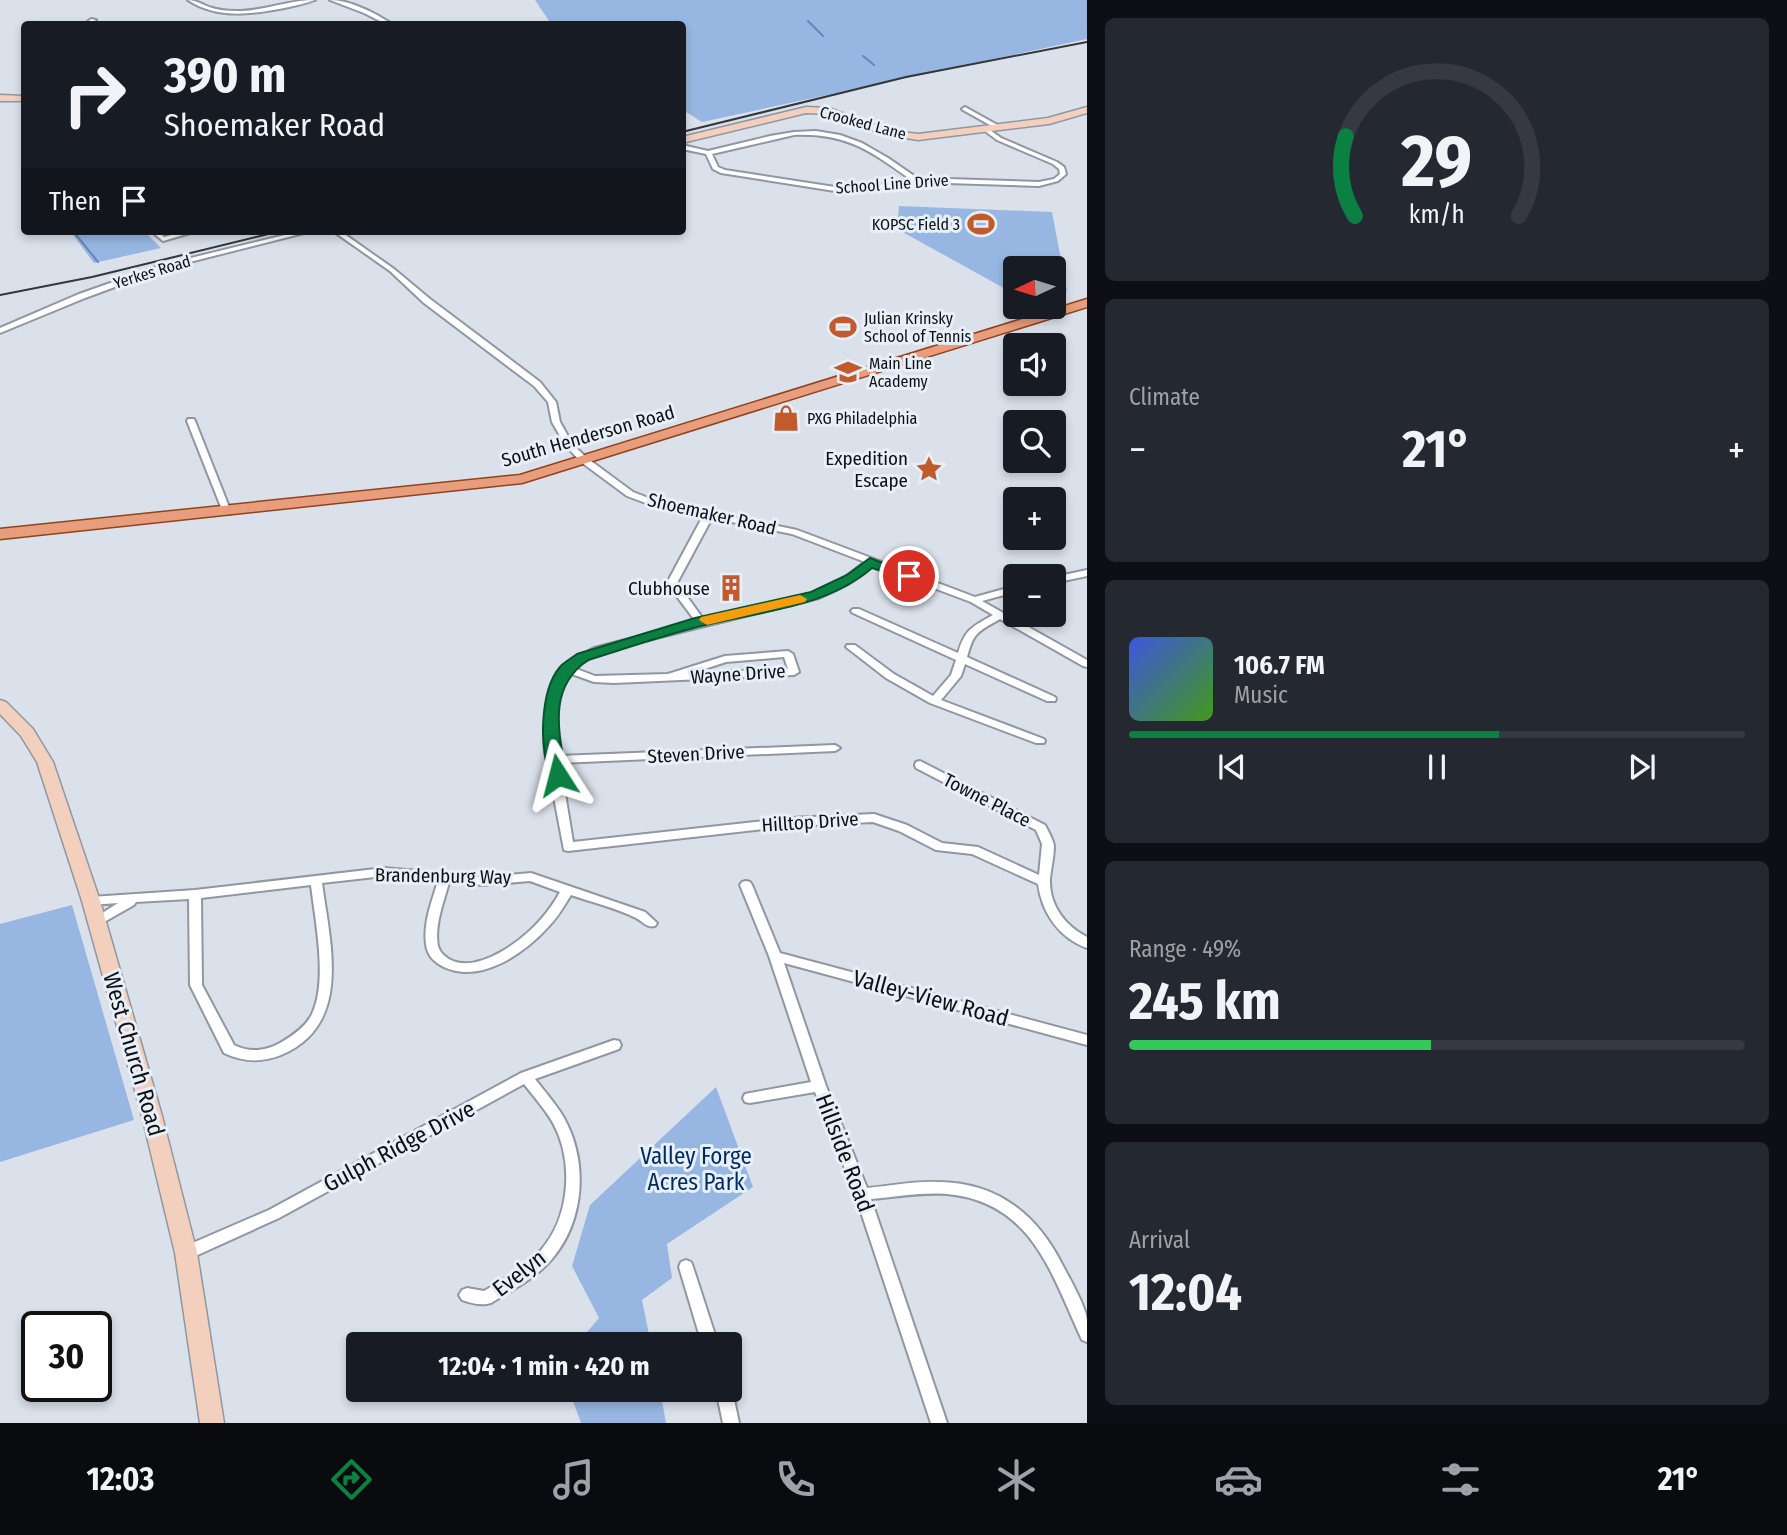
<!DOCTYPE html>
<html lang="en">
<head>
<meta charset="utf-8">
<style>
  :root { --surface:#171b24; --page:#242831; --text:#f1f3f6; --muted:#9ea1a6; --line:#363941; --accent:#0b8043 }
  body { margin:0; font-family:"Fira Sans Condensed",sans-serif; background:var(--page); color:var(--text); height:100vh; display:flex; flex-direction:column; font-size:26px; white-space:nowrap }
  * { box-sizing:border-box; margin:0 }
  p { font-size:23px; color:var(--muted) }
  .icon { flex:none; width:38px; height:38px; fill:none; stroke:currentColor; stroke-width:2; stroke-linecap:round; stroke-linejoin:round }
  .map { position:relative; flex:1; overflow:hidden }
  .side { display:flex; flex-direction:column; gap:18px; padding:18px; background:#0d0f14; width:700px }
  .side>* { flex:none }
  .banner { position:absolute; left:21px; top:21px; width:665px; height:214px; border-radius:7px; box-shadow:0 4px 10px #0003; background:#171b24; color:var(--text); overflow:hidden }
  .needle { width:46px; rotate:266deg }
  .fabs { position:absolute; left:1003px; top:256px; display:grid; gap:14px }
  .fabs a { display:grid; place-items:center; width:63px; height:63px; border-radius:7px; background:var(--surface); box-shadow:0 4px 10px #0003; font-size:35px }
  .speed { position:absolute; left:21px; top:1311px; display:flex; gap:14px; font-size:35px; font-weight:700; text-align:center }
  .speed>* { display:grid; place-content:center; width:91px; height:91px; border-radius:50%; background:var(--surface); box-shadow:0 4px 10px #0003; line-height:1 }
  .speed .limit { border:4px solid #111; border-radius:10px; background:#fff; color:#111 }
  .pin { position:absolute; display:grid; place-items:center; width:60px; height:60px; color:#fff; margin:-30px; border:4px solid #fff; border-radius:50%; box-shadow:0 2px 7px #0007 }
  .me { position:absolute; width:77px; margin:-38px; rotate:351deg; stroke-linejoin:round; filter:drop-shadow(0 0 5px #0008) }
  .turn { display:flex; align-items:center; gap:24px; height:147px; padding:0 28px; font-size:32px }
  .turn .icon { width:91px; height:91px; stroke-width:2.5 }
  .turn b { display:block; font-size:49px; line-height:60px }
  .then { display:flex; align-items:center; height:66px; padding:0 28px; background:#0003; gap:14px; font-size:26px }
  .big { font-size:52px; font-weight:700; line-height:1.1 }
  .side .card { flex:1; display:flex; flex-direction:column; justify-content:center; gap:10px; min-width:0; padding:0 24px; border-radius:10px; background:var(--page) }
  .side .dial { align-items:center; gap:0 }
  .dial svg { height:182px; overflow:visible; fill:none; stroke:var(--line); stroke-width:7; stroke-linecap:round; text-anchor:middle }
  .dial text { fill:var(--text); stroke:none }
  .song { display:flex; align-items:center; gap:21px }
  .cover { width:84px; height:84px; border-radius:10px; background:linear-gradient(135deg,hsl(230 70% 55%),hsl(100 70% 35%)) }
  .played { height:7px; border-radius:4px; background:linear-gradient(90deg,var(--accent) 60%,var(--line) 60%) }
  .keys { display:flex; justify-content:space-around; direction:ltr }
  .heat { display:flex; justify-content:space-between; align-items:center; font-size:38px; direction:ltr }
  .charge { height:10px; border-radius:5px; background:linear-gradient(90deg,#34c759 49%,var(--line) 0) }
  .trip { position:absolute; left:346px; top:1332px; width:396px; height:70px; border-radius:7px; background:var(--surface); box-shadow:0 4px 10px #0003; font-weight:700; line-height:70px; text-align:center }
  .tab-bar { display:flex; height:112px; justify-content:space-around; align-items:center; background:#090b0e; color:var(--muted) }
  .tab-bar .icon { width:49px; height:49px }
  .tab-bar .selected { color:var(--accent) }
  .tab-bar b { font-size:32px; color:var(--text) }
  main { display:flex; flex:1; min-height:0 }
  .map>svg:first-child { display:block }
  .green { fill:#97b7e2 }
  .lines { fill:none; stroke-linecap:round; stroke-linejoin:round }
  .stream { stroke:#6088bc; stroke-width:2 }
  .street-casing { stroke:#9097a0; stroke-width:4 }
  .secondary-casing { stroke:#9097a0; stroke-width:3 }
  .primary-casing { stroke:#91431f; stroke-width:3 }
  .street { fill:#fff; fill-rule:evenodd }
  .secondary { fill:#f3cfbe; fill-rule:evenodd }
  .primary { fill:#e89e7c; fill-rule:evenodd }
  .tram { stroke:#33363a; stroke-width:2 }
  .route { fill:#0b8043; stroke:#07532c; stroke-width:2 }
  .slow { fill:#f59e0b }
  .labels { text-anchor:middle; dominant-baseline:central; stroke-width:6; stroke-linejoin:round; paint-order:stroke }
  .far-street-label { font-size:16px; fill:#0e1013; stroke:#e7eff8 }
  .far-poi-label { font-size:16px; fill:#0e1013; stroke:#e7eff8; text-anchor:start }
  .street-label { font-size:19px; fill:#0e1013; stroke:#e7eff8 }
  .poi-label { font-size:19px; fill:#0e1013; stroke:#e7eff8; text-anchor:end }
  .near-street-label { font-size:23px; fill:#0e1013; stroke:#e7eff8 }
  .near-park-label { font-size:23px; fill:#012b5b; stroke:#e7eff8 }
</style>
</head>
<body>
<main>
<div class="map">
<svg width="1087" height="1423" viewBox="0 0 1087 1423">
  <rect width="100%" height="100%" fill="#dae1eb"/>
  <!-- green -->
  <path class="green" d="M535,0H1087V39L702,122L683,110L682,24H551Z
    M899,206L1052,212L1067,291H1054V268H1015V292H1011L897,229Z
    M70,231H144L161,248L94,263Z
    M72,905L134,1120L0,1162V924Z
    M716,1087L753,1187L667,1244L672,1278L642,1300L651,1344H577L599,1318L572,1266L590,1205Z
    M569,1390H660L666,1423H581Z"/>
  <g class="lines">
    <!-- stream -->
    <path class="stream" d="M808,21L823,36
      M863,56L874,65
      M73,231L98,262"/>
    <defs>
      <path id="street" d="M188,0C196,0 201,4 209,7C218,10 227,11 237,11C264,11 289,0 315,0C307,3 298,5 289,7C255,14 218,20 188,0Z
        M330,0C350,0 375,13 392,24H386L364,13Z
        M91,19L96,20L90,24H85Z
        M965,107L1001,127L1002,128L997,129L963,110L962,109Z
        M987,128L1001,138L1057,162L1064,167L1066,174L1058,181L1039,186L915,182L884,188L835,191L721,173L713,169L706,154L682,149V145L708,151L770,136L794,132L816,131L840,135L862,143L888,158L917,178L1039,182L1054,179L1060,174L1059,169L1053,164L997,140L985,131L984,130ZM794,135C846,133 869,150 910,179L884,184L835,187L725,170L718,167L712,154Z
        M151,231H158L164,237L186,231H197L163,241Z
        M301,231H312L166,268L85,298L0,333V328L79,294L162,265Z
        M333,231H340L394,269L430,299L540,382L556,402L560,422L573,445L587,458L633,492L656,501L797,530L975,597L1015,586V592L982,601L1087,660V667L1083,666L1000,619C978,632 974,631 967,657L1055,697L1056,699L1055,701H1047L965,664L961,676L941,700L1044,739L1045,741L1044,743H1036L930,703L886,678L846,647L847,645H855L894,674L933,696L951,675L956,660L853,613L851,611L853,609H859L958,653C965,629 972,627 993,615L971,602L872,565L848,584L819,598L616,648L594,656L574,668L595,676L668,674L725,656L788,651L793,654L799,672L794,675L614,683L594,682L569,673C551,695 557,730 559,756L835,745L840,748L835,751L560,763L573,842L791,818L874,814L907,825L942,843L978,847L1039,875L1042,844L1036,830L916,768L915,765L916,762L920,761L1045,825C1048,831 1053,839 1054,846C1054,857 1051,868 1050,879C1049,905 1065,926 1087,937V948C1059,938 1042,913 1038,884L972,854L936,850L899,831L873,822L791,826L568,851L564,850L552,787L547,740L548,699L554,679L562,666L594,648L696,622L667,583L703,516L651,505L627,496L581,462L566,446L552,422L548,402L534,386L424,303L390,271ZM712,518L792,534L865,562L841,580L813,594L704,620L677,583ZM784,657L788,669L692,673L726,662Z
        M188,419H194L195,421L231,512L230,514H224L223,512L187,421Z
        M1087,570V576L1054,583V577Z
        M384,868L441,873L445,872L450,874L483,877L531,873L645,912L657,923L655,926C646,928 644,922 636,918C617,908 591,902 571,895C564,906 558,917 549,926C525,953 482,983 446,968C435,963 427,956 426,944C423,923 432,901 438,881L384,876L322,883C330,943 353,1025 281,1055C261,1063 243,1062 224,1053L190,985L189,899L136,902L134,905L97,926L93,925L91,922L93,919L118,903L91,905L87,904L85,901L87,898L91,897L195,890ZM530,881L560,892C555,901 549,910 542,918C524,939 482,972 453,961C446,958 440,953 438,946C434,925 444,902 449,882L483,885ZM311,885C315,920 328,981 312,1014C306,1027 292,1036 280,1043C266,1051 249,1053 234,1045L202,985L201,898Z
        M746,881L750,882L752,885L780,953L1087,1035V1045L784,963L826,1086L867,1188C890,1186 913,1181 937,1182C997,1182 1037,1214 1063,1266C1070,1279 1086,1307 1087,1320C1087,1327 1087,1335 1087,1342L1082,1340C1051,1273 1032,1202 947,1194C922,1192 896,1197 871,1199L947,1423H931L855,1194L815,1092L750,1103L745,1102L743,1098L745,1094L750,1093L811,1082L769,956L740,885L742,882Z
        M614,1040L619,1041L621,1045L619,1049L535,1079C545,1092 556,1104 564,1118C588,1161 585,1220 552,1259C536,1278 512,1290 491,1303C482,1306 470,1303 462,1300L459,1295L462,1290L467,1288L484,1291C504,1279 526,1268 541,1250C570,1217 574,1161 553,1123C545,1109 534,1097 524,1084L279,1218L191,1258L186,1260L181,1258L179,1253L181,1248L269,1210L521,1073Z
        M686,1260L691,1262L693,1267L718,1344H702L679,1267L681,1262Z
        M730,1385L732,1390L739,1423H723L716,1390H730Z"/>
      <path id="secondary" d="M0,95L24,96V101H0Z
        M806,107L829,108L887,130L918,134L1048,118L1087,107V113L1049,124L918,140L882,134L828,114L806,113L682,143V137Z
        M0,700L6,702L33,729L53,762L100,901L162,1116L197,1253L224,1423H200L175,1253L142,1116L82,901L37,762L21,736L0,714Z"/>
      <path id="primary" d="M1087,299V307L522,483L0,539V529L520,475Z"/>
    </defs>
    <!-- street casing -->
    <use href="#street" class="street-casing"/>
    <!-- secondary casing -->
    <use href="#secondary" class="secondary-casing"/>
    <!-- primary casing -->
    <use href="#primary" class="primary-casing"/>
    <!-- street -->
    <use href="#street" class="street"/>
    <!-- secondary -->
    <use href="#secondary" class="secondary"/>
    <!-- primary -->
    <use href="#primary" class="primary"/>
    <!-- tram -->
    <path class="tram" d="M682,132L906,77L1087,42
      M0,295L92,277L281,231"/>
  </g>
  <!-- route -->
  <path class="route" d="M870,558L916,576L909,580L872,568C827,607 763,611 706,625C667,634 627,648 588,660C547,688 559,732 566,775L564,779H552C538,752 540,690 560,667C564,662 572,658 577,654L695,618L811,592L847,575Z"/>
  <!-- slow -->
  <path class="slow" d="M800,595L807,599L805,602L707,625L699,620L701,617Z"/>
  <!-- icons -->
  <defs>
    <symbol id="stadium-bare" viewBox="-9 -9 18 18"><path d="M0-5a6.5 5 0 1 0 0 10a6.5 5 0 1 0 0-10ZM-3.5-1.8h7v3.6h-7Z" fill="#c15b2e" stroke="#e7eff8" stroke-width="2.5" paint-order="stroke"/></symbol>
    <symbol id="school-bare" viewBox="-9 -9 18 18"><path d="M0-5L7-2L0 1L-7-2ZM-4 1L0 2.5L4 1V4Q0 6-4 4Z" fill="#c15b2e" stroke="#e7eff8" stroke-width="2.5" paint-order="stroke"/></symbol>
    <symbol id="shop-bare" viewBox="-9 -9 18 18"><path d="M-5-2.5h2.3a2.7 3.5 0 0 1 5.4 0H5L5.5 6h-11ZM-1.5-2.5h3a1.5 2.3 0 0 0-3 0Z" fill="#c15b2e" stroke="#e7eff8" stroke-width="2.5" paint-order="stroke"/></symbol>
    <symbol id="sight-bare" viewBox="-9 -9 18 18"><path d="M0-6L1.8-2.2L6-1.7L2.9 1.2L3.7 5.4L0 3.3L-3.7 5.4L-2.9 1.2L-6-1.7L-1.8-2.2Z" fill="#c15b2e" stroke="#e7eff8" stroke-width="2.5" paint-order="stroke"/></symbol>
    <symbol id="building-bare" viewBox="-9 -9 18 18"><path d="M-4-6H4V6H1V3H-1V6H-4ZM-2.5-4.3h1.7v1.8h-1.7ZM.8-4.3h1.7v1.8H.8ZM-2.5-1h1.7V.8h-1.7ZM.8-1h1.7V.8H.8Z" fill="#c15b2e" stroke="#e7eff8" stroke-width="2.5" paint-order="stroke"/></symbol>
  </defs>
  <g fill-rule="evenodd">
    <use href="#stadium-bare" x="962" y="205" width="38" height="38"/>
    <use href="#stadium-bare" x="824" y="308" width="38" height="38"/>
    <use href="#school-bare" x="829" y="353" width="38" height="38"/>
    <use href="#shop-bare" x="767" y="399" width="38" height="38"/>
    <use href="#sight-bare" x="910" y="450" width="38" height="38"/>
    <use href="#building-bare" x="712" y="569" width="38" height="38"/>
  </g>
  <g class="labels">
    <!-- far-street labels -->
    <g class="far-street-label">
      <text transform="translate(863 123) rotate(15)">Crooked Lane</text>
      <text transform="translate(892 184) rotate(-4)">School Line Drive</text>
      <text transform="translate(152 272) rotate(-17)">Yerkes Road</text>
    </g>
    <!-- far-poi labels -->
    <g class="far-poi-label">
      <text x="960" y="224" text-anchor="end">KOPSC Field 3</text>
      <text x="864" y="318">Julian Krinsky<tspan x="864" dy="18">School of Tennis</tspan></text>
      <text x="869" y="363">Main Line<tspan x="869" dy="18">Academy</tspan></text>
      <text x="807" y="418">PXG Philadelphia</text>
    </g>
    <!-- street labels -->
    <g class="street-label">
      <text transform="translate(588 436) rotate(-16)">South Henderson Road</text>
      <text transform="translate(712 514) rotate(13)">Shoemaker Road</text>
      <text transform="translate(738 674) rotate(-4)">Wayne Drive</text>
      <text transform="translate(696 754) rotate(-3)">Steven Drive</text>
      <text transform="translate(987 800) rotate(27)">Towne Place</text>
      <text transform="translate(810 822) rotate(-4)">Hilltop Drive</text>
      <text transform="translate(443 876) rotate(1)">Brandenburg Way</text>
    </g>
    <!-- poi labels -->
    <g class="poi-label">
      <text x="908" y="458">Expedition<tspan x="908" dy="22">Escape</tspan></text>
      <text x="710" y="588">Clubhouse</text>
    </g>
    <!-- near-street labels -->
    <g class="near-street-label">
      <text transform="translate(931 998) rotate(15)">Valley-View Road</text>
      <text transform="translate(134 1054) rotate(74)">West Church Road</text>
      <text transform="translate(399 1146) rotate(-28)">Gulph Ridge Drive</text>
      <text transform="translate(845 1153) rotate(69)">Hillside Road</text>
      <text transform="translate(519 1273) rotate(-38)">Evelyn</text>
    </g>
    <!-- near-park labels -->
    <g class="near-park-label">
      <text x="696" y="1156">Valley Forge<tspan x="696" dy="26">Acres Park</tspan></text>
    </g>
  </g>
</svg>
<div class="fabs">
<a><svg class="needle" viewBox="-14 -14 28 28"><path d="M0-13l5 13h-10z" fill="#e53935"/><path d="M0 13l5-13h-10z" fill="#9ea1a6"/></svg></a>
<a><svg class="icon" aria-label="sound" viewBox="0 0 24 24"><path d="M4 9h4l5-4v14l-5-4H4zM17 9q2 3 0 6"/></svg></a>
<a><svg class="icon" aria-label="search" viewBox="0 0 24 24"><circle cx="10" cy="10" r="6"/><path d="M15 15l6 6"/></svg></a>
<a>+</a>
<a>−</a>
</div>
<div class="speed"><div class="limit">30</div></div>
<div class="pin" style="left:909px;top:576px;background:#d93025"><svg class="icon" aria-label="arrive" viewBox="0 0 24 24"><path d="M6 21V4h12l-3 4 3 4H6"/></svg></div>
<svg class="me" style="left:558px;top:775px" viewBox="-20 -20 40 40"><path d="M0-17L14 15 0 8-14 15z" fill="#0b8043" stroke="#fff" stroke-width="4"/></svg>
<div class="trip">12:04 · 1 min · 420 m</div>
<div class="banner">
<div class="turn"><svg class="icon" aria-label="right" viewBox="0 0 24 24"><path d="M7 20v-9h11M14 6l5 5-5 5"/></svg><div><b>390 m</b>Shoemaker Road</div></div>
<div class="then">Then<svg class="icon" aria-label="arrive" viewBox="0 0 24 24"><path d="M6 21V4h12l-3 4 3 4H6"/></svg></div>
</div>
</div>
<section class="side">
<div class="card dial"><svg viewBox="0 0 100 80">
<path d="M14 69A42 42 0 1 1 86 69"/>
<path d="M14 69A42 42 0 0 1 10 34" stroke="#0b8043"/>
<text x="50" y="56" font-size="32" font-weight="700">29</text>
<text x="50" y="72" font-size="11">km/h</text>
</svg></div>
<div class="card"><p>Climate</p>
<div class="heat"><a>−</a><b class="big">21°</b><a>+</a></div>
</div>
<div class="card">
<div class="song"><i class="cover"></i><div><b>106.7 FM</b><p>Music</p></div></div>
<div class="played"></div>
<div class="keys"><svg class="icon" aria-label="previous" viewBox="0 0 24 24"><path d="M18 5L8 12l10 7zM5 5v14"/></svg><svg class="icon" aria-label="pause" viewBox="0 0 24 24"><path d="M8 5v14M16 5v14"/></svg><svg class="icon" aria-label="next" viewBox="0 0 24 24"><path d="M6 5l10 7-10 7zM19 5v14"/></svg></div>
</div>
<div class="card"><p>Range · 49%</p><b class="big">245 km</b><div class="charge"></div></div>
<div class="card"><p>Arrival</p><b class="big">12:04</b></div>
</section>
</main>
<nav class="tab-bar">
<b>12:03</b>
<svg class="icon selected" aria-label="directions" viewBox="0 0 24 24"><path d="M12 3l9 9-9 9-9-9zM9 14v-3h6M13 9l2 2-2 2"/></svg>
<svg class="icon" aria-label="music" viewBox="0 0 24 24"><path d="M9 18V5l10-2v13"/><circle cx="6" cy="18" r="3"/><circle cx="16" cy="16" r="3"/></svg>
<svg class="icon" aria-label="phone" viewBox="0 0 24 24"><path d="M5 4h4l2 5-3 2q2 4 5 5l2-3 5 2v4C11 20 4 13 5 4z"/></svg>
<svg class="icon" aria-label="climate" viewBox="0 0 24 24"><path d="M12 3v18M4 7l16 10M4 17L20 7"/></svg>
<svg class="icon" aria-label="car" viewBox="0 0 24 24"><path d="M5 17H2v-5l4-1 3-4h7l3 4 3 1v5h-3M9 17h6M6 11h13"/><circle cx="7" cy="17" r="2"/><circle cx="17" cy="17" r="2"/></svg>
<svg class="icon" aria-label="filters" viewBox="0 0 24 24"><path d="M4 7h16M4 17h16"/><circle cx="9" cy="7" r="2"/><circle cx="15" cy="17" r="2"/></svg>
<b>21°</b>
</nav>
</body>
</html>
